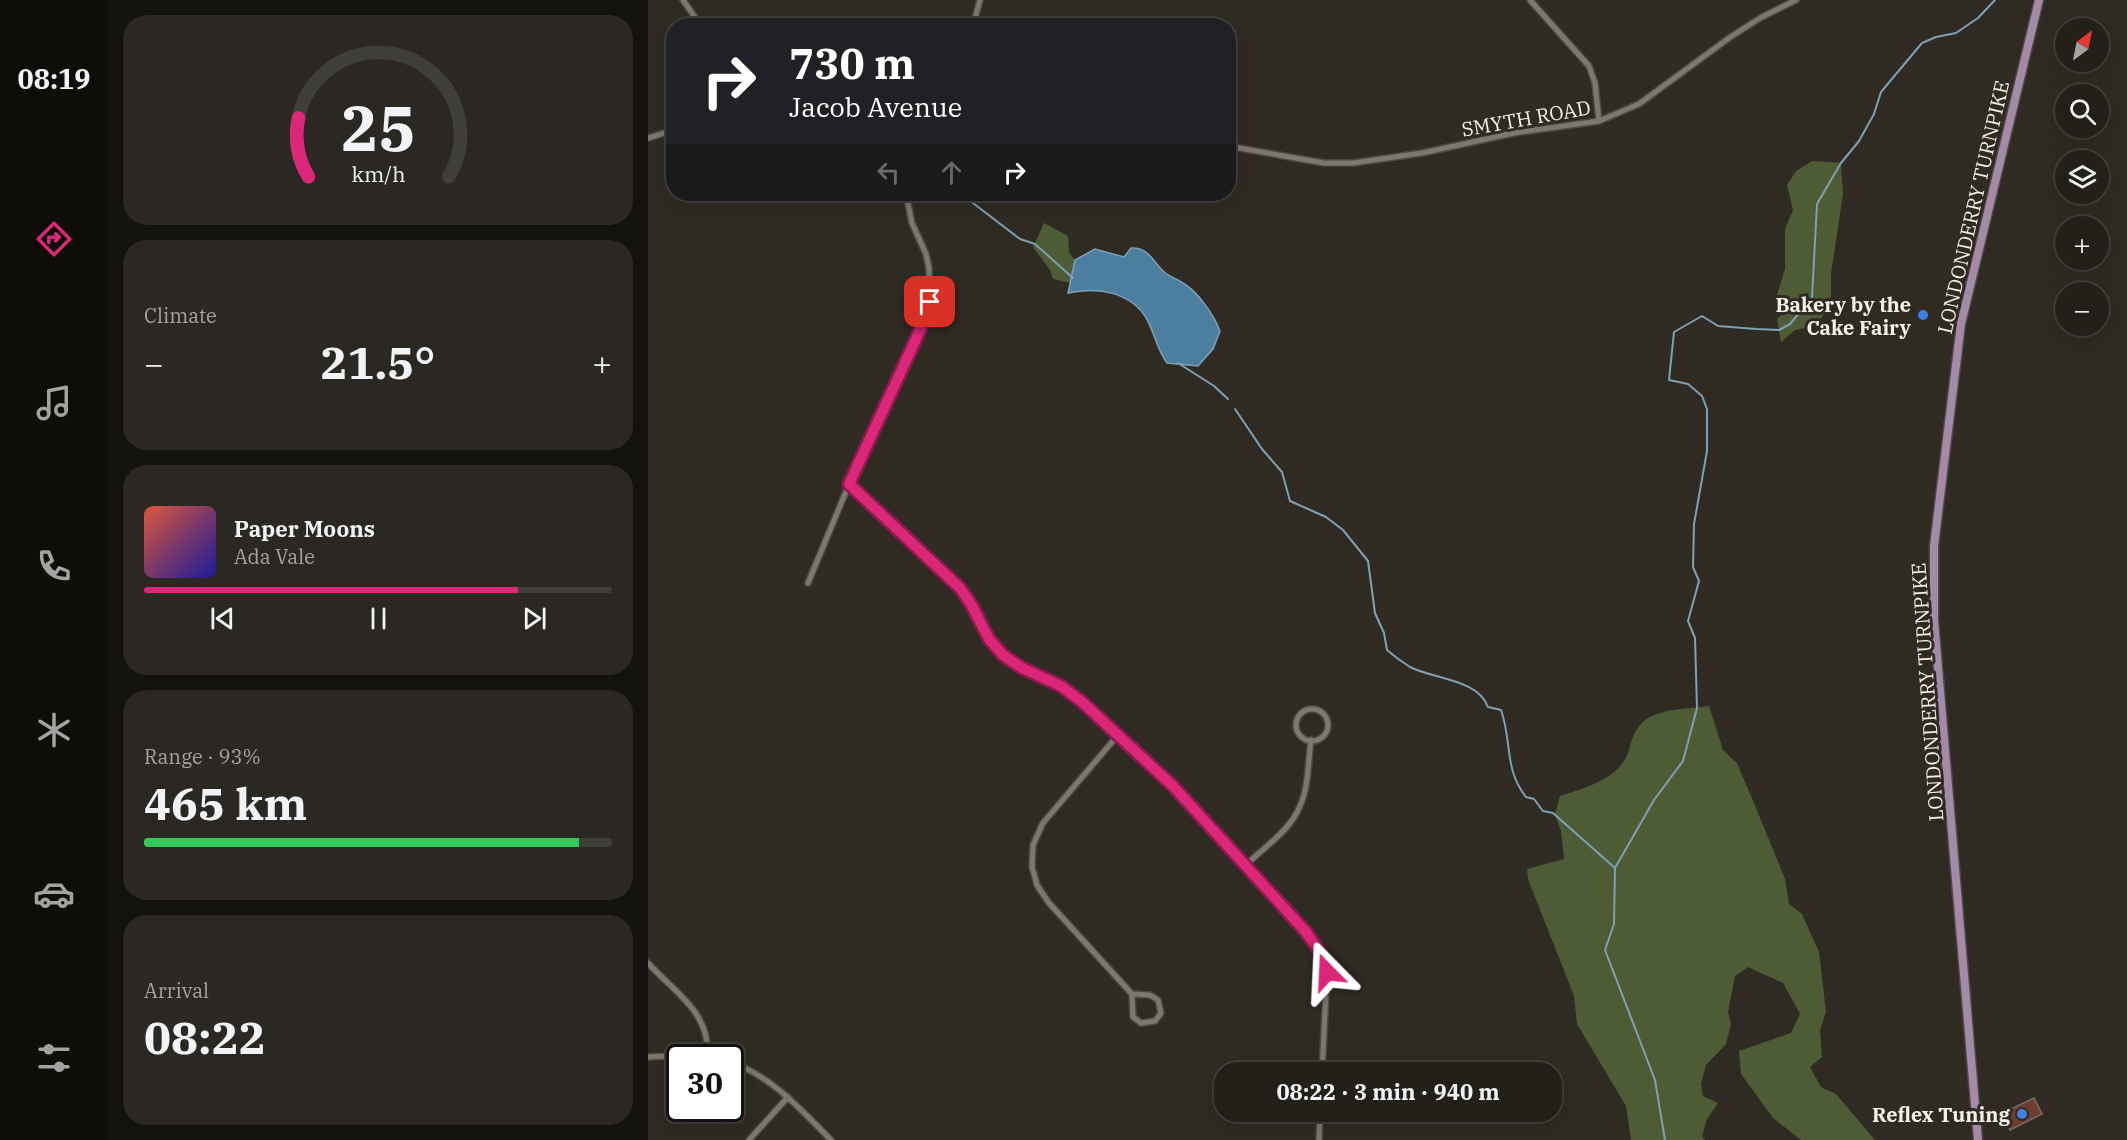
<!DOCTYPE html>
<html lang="en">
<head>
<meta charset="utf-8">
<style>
  :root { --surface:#23201a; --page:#2b2823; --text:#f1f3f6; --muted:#a3a3a2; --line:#403e39; --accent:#db2777 }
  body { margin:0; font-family:"IBM Plex Serif",serif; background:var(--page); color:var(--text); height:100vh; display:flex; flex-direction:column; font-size:22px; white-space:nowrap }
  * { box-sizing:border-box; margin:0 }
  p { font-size:20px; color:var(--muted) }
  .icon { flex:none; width:33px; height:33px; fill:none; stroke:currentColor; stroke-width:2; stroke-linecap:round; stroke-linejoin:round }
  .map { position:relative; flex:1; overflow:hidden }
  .drawer { display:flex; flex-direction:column; gap:15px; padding:15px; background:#13120e; width:540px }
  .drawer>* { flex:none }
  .banner { position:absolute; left:18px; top:18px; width:570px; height:183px; border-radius:24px; box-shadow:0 6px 24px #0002,0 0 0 2px var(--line); background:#202124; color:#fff; overflow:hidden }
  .needle { width:39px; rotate:32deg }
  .buttons { position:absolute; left:1407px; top:18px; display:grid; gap:12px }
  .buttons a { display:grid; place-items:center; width:54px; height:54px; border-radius:50%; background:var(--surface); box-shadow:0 6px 24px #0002,0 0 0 2px var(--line); font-size:30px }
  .speed { position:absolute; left:18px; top:1044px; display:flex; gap:12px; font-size:30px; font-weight:700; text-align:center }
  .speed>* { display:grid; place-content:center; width:78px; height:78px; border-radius:50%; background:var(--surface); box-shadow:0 6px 24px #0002,0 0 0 2px var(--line); line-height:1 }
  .speed .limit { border:3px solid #111; border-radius:9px; background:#fff; color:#111 }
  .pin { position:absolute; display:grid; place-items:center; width:51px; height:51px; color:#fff; margin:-26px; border-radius:12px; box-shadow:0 3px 9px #0006 }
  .me { position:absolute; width:66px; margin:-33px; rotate:339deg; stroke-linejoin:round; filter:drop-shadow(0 0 4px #0008) }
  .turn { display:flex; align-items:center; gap:21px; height:126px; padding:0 24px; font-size:27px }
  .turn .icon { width:78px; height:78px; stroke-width:2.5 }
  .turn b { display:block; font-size:42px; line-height:51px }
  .lanes { display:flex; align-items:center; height:57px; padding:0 24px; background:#0003; justify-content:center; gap:30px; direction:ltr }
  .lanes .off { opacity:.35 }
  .big { font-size:45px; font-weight:800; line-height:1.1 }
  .drawer .tile { flex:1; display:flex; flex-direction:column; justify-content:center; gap:9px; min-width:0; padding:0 21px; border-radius:24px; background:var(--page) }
  .drawer .dial { align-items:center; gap:0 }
  .dial svg { height:156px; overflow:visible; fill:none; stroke:var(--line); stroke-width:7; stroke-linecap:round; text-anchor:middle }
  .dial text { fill:var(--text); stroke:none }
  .song { display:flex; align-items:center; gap:18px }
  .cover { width:72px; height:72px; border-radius:9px; background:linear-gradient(135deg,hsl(10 70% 55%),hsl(240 70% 35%)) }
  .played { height:6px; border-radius:3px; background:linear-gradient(90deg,var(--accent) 80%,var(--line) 80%) }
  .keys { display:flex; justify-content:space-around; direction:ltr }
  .heat { display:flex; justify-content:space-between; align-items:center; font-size:33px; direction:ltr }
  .charge { height:9px; border-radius:4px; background:linear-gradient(90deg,#34c759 93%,var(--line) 0) }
  .trip { position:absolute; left:566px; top:1062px; width:348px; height:60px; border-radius:24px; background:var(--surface); box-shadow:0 6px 24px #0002,0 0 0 2px var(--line); font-weight:800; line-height:60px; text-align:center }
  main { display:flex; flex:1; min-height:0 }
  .tabs { display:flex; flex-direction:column; width:108px; justify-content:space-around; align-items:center; background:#0e0d0a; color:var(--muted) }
  .tabs .icon { width:42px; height:42px }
  .tabs .current { color:var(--accent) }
  .tabs b { font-size:27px; color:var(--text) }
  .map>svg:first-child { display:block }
  .green { fill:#4d5c35 }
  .water { fill:#4c7ea0; stroke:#7ea0b6; stroke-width:1.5 }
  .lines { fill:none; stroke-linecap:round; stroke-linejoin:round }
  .stream { stroke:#7ea0b6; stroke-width:2 }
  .building { fill:#6f3d2e; stroke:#796d6a; stroke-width:1.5 }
  .minor-casing { stroke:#4c4841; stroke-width:8 }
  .primary-casing { stroke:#4c4841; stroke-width:11 }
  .minor { stroke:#7d786e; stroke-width:5 }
  .primary { stroke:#a489a9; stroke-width:8 }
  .route-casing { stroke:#8e194d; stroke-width:15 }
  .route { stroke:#db2777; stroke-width:10 }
  .shop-dot { fill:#3f7fe0; stroke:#2f2b23; stroke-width:2 }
  .labels { text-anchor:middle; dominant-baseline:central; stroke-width:6; stroke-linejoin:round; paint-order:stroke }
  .street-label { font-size:20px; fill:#f3f0ea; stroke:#2f2b23 }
  .poi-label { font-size:20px; font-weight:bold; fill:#f3f0ea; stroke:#2f2b23; text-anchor:end }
</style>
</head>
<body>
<main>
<nav class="tabs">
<b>08:19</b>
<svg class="icon current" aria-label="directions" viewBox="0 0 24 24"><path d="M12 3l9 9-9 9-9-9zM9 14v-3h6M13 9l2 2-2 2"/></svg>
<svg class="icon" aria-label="music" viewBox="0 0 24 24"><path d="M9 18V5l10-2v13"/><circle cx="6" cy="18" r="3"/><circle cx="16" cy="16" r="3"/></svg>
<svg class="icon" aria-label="phone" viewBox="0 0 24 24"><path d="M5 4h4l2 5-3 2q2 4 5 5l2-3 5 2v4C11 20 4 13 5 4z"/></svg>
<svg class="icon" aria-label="climate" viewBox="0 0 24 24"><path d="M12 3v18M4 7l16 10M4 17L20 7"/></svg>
<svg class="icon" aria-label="car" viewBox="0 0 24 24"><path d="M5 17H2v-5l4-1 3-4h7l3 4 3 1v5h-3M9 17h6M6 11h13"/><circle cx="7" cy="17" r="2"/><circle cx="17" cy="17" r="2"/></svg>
<svg class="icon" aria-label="filters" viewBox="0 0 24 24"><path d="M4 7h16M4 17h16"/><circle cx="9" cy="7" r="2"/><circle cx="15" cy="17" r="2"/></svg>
</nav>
<section class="drawer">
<div class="tile dial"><svg viewBox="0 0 100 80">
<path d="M14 69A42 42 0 1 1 86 69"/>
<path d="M14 69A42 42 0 0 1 9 39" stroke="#db2777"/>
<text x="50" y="56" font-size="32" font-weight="700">25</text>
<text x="50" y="72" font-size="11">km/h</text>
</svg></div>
<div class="tile"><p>Climate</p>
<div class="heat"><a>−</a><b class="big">21.5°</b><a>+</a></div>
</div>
<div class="tile">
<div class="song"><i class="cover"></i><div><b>Paper Moons</b><p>Ada Vale</p></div></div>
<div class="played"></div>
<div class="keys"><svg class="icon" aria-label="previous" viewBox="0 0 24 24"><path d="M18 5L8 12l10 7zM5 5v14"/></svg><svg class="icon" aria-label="pause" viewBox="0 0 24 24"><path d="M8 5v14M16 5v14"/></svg><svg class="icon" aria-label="next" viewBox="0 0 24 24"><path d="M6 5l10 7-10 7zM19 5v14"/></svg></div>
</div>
<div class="tile"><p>Range · 93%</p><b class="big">465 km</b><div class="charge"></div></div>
<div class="tile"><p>Arrival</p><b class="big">08:22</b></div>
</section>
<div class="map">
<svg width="1479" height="1140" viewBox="0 0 1479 1140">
  <rect width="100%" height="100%" fill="#2f2b23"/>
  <!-- green -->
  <path class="green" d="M1164,161L1193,163L1195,194L1183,274V303L1168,326L1147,330L1133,342L1129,319L1146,304L1129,295L1137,269V229L1145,210L1139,185L1148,171Z
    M396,223L420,236L421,252L427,260L422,283L405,279L402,270L385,247Z
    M1061,706L1075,750L1089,763L1108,808L1137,879L1141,904L1154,914L1171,952L1178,1012L1172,1030L1174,1057L1162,1067L1173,1087L1188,1094L1227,1140H1153L1125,1118L1093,1074L1091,1051L1143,1033L1152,1014L1135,983L1100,967L1087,976L1080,1012L1083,1024L1078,1044L1058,1065L1053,1084L1055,1096L1070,1103L1059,1119L1054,1136L1057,1140H983L978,1106L929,1024L926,996L880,879L879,869L916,859L913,831L907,814L912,796C934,789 963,781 976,761C984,749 981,736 994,723C1009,708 1041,709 1061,706Z"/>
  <!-- water -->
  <path class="water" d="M483,248C500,247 504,260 515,271C521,277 528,278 535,283C550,292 566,315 572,331L565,349L550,366L519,363C508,348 506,330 497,316C480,291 447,287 420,293L427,260L447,249L476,257Z"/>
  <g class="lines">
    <!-- stream -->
    <path class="stream" d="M321,200L372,239L387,244L425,278
      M530,363L566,386L580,399
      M587,409L614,449L634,472L642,501L678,517L695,530L720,561L727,613L736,633L739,650C746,656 754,662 762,667C785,679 830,679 840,707L853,710C864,740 856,770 878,797L886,799L895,811L905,813L967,868
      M1017,1140L1007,1080L957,950L966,924L967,868L1006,800L1035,761L1049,708L1047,638L1040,621L1051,581L1045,567L1046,524L1059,451V409L1054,396L1040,384L1021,380L1026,332L1054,316L1070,326L1108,329L1131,330L1142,324L1164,298L1169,204L1193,163L1211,141L1226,114L1233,92L1274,43L1288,37L1308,33L1330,18L1347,0"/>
  </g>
  <!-- building -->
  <path class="building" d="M1386,1098L1394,1114L1362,1130L1354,1113Z"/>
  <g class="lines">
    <defs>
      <path id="minor" d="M35,0L53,26
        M882,0L941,66L947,83L951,121
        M325,26L332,0
        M0,138L26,130
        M580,146L676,163H705L774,153L866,133L951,121L991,104L1081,38L1112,18L1148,0
        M201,484L311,588C328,610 335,638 356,656C380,676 411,682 435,702C493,755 546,810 599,867C622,892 645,916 667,942L679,972L674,1072
        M160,583L214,453L273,328L282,302L281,268L278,254L264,223L258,194
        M648 725a16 16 0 1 1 32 0a16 16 0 1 1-32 0Z
        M470,735L395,823L385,845L384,867L389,885L401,903L484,994
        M598,865C616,847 642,831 652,806C661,786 660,761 663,740
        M0,963C27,993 60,1010 60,1054
        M484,994L502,995L510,1000L513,1013L507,1021L493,1023L485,1017Z
        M0,1057L60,1054L70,1058
        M82,1062C124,1076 153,1110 183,1140
        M101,1140L140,1097
        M671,1140L672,1112"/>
      <path id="primary" d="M1330,1140L1286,620V546L1313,324L1391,0"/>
    </defs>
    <!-- minor casing -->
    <use href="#minor" class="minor-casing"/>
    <!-- primary casing -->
    <use href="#primary" class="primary-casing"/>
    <!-- minor -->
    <use href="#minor" class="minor"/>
    <!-- primary -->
    <use href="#primary" class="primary"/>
  </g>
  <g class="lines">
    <defs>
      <path id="route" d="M282,302L273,328L201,484L312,588L323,604L341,639L355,655L374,668L413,686L433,701L525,786L658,932L672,952L679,972"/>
    </defs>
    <!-- route casing -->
    <use href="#route" class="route-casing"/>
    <!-- route -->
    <use href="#route" class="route"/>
  </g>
  <!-- markers -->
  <g class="shop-dot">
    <circle cx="1275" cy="315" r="6"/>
    <circle cx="1374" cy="1114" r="6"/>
  </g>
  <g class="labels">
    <!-- street labels -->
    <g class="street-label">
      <text transform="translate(878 118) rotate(-10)">SMYTH ROAD</text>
      <text transform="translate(1325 207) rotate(-77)">LONDONDERRY TURNPIKE</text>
      <text transform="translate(1279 692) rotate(-94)">LONDONDERRY TURNPIKE</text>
    </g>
    <!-- poi labels -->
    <g class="poi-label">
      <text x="1263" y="304">Bakery by the<tspan x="1263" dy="23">Cake Fairy</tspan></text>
      <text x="1362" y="1114">Reflex Tuning</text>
    </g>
  </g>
</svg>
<div class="buttons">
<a><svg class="needle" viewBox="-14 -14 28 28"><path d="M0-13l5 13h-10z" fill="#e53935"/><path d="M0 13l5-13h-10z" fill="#a3a3a2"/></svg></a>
<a><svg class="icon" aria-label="search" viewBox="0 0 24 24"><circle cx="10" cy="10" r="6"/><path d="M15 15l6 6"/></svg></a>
<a><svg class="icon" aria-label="layers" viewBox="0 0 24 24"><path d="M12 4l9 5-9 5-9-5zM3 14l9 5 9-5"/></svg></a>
<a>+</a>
<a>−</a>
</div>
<div class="speed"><div class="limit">30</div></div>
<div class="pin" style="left:282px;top:302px;background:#d93025"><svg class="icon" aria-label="arrive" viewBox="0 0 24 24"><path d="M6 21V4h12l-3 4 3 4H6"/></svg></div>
<svg class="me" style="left:679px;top:972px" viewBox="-20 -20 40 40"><path d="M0-17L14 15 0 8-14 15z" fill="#db2777" stroke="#fff" stroke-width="4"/></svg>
<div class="trip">08:22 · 3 min · 940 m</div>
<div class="banner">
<div class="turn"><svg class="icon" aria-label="right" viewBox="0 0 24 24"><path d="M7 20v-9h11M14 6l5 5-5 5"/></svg><div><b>730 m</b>Jacob Avenue</div></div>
<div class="lanes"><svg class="icon off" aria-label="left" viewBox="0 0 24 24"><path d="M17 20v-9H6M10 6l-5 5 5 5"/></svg><svg class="icon off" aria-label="ahead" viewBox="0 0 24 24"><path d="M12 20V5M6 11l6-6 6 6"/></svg><svg class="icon" aria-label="right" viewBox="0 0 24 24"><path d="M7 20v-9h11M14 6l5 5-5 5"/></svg></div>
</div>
</div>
</main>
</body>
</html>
